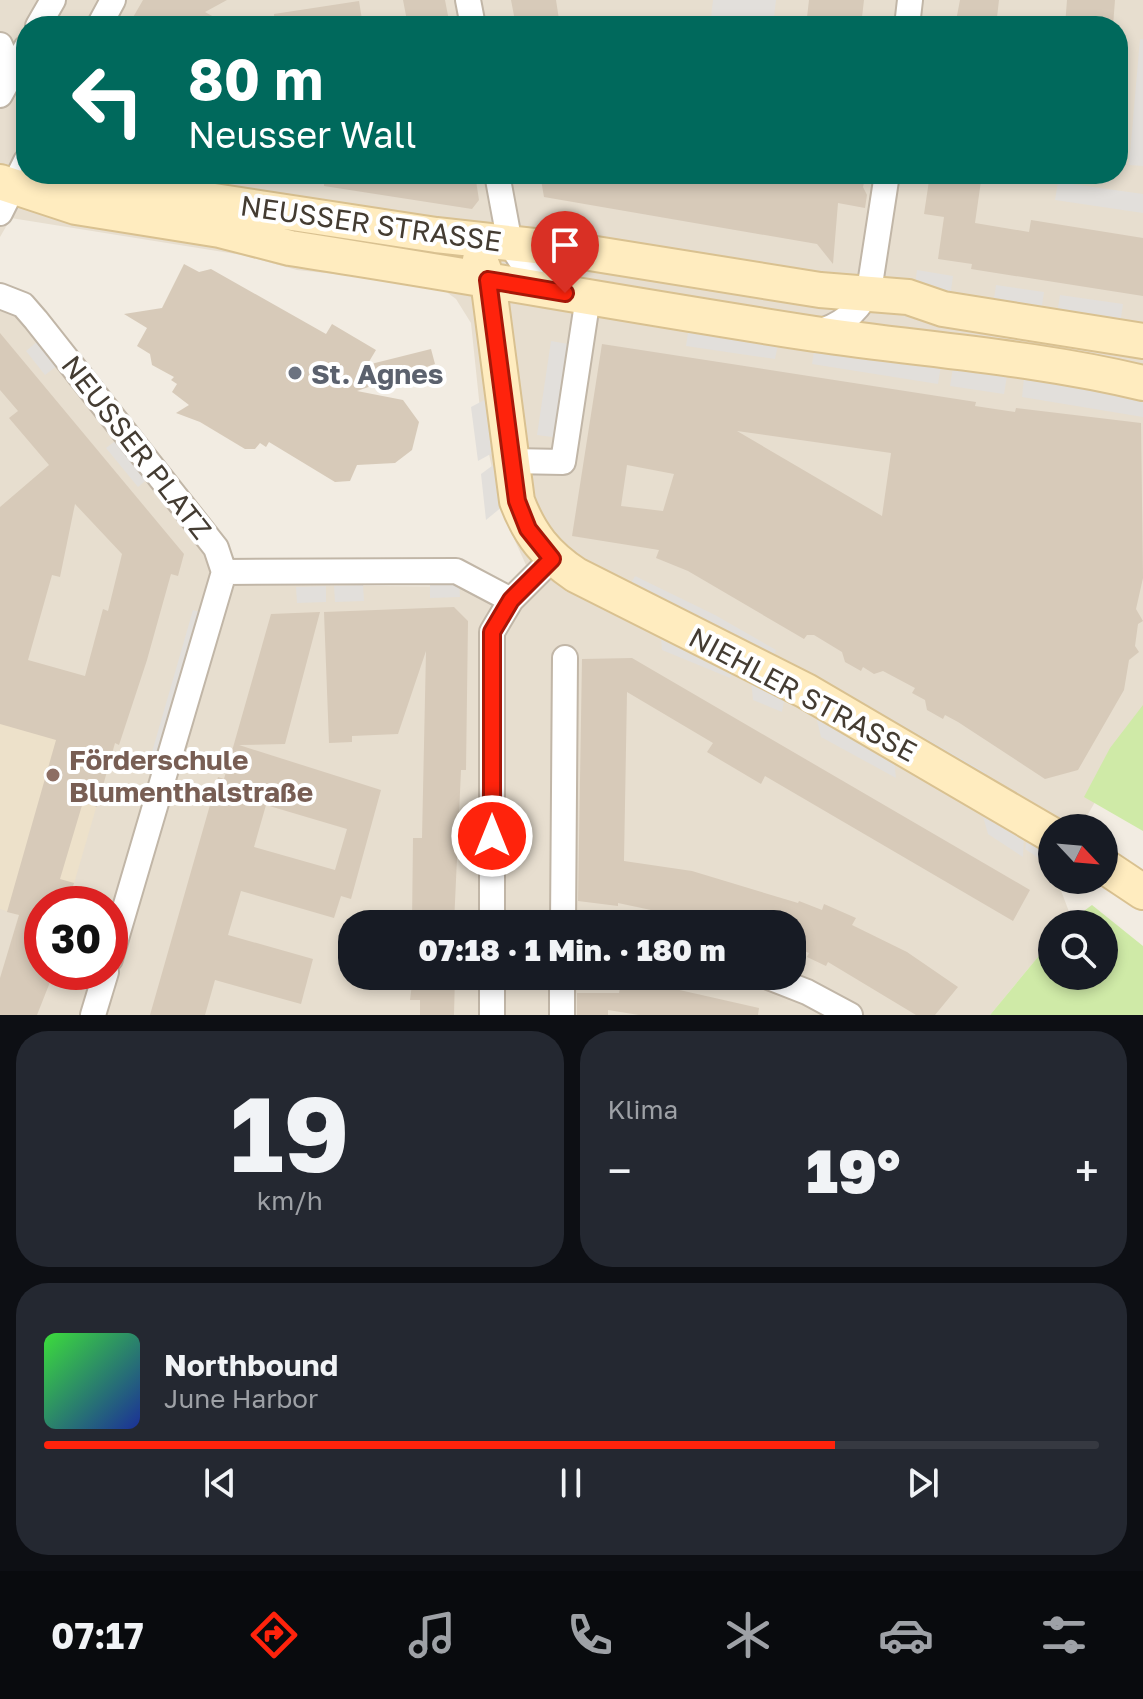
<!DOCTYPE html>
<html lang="de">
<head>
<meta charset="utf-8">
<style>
  :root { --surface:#171b24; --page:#242831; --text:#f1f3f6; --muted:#9ea1a6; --line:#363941; --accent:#ff230c }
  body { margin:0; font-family:"Golos Text",sans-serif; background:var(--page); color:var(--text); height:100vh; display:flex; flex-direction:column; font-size:30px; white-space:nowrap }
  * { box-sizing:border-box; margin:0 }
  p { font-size:26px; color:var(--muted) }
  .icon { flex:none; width:44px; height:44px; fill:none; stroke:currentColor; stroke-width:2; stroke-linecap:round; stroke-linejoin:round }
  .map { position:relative; height:1015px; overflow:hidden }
  .panel { display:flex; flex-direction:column; gap:16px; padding:16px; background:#0d0f14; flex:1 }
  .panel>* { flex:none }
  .hud { position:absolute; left:16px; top:16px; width:1112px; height:168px; border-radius:32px; box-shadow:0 4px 12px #0003; background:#00695c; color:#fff; overflow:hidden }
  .needle { width:52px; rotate:116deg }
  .tools { position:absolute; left:1038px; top:814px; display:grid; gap:16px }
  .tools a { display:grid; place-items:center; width:80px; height:80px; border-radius:50%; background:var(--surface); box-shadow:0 4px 12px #0003; font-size:40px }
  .speed { position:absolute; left:24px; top:886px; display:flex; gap:16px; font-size:40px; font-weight:700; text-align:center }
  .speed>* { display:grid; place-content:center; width:104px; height:104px; border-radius:50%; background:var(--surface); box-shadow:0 4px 12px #0003; line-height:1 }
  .speed .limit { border:12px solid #d22; background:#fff; color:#111 }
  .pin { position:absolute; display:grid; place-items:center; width:68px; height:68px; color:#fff; margin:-82px -34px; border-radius:50% 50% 50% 0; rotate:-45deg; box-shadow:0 0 8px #0007 }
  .pin .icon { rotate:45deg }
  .me { position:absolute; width:88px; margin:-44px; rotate:0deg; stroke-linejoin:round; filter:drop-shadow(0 0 6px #0008) }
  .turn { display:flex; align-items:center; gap:28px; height:168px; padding:0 40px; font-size:36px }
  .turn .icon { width:104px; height:104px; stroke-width:2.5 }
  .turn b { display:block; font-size:56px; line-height:68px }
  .big { font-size:60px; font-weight:800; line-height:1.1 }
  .panel .tile { flex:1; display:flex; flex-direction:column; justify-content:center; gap:12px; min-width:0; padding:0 28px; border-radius:32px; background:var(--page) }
  .panel .dial { align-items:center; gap:0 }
  .dial b { font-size:104px; line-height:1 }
  .song { display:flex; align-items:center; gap:24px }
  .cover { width:96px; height:96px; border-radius:12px; background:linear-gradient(135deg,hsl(120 70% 55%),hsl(230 70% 35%)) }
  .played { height:8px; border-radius:4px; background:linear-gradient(90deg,var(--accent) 75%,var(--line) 75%) }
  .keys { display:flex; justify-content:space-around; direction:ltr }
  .heat { display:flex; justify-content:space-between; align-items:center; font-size:44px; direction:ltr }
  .panel .tiles { flex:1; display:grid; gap:16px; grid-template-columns:1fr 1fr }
  .tile:last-child { grid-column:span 2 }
  .trip { position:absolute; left:338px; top:910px; width:468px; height:80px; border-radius:32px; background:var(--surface); box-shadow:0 4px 12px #0003; font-weight:800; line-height:80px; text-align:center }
  .menu { display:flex; height:128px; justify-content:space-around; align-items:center; background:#090b0e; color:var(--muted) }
  .menu .icon { width:56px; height:56px }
  .menu .on { color:var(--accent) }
  .menu b { font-size:36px; color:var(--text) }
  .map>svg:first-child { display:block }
  .residential { fill:#e7decf; fill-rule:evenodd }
  .education { fill:#ede1ca }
  .green { fill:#cfeaa7 }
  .parking { fill:#e2dfdb }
  .building { fill:#d7cab9; fill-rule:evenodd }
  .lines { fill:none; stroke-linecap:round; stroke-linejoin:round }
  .street-casing { stroke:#c1b6a7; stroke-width:28 }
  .secondary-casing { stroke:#d9c190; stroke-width:38 }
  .street { stroke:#fff; stroke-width:24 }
  .secondary { stroke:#ffecbf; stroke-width:34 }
  .route-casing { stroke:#a61708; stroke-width:20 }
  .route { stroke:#ff230c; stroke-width:14 }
  .worship-dot { fill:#6b7280; stroke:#fff; stroke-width:3 }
  .education-dot { fill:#8d6e63; stroke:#fff; stroke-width:3 }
  .labels { text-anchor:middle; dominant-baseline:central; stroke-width:8; stroke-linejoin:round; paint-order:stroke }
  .street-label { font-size:28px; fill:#443c32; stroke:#fff }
  .worship-label { font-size:28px; font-weight:bold; fill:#5b616d; stroke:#fff; text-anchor:start }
  .education-label { font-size:28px; font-weight:bold; fill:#785e54; stroke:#fff; text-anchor:start }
</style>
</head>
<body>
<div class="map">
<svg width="1143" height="1015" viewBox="0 0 1143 1015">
  <rect width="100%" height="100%" fill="#f2ece2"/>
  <!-- residential -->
  <path class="residential" d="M0,0H1143V719L1080,828H1052V880H1057L1071,917L1066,924H1052V940L990,1015H0V283L30,295L249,585L504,587L526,565L500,508L480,409L471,323L456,299L437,285L297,270L242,255L11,218L0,237ZM26,26H1118V174H26ZM42,904H110V972H42ZM352,924H792V976H352Z"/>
  <!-- education -->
  <path class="education" d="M0,670L115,743L68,904H42V922L0,909Z"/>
  <!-- green -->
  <path class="green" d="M1143,705V831L1084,797L1110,748Z
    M1092,905L1143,946V1015H990L1052,940V976H1104V924H1066Z"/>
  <!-- parking -->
  <path class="parking" d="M713,0H776L773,26H710Z
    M1140,39H1143V166L1129,165Z
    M1058,182L1143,194V213L1055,200Z
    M917,270L953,276L950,298L914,292Z
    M996,285L1044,292L1041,312L993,305Z
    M1060,295L1123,304L1120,324L1057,314Z
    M689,326L779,340L775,359L686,346Z
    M38,341L58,365L45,375L26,351Z
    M551,341L574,345L560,438L537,435Z
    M815,345L941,365L938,384L812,364Z
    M953,367L1007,376L1004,394L950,386Z
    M1024,378L1143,397V417L1022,397Z
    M490,397L496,451L478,461L471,407Z
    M119,438L151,476L138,487L106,448Z
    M496,463L503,506L486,520L481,474Z
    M635,576L715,615L776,650L773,657L631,583Z
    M459,581L460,597L430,598V582Z
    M363,585L364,601L335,602L334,586Z
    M326,586V602L297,603L296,587Z
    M193,610L200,612L159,754L152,752Z
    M661,638L733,671L730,678L662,650Z
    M751,679L785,696L782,712L753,700Z
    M840,689L986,773L983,779L836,695Z
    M815,712L894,758L896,778L821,737Z
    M981,809L1024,837L1023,857L988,834Z
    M1027,839L1052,856V867L1025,849Z"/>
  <!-- building -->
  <path class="building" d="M143,0H227L205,12L230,26H128Z
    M403,0H445L450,26H408Z
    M511,0H556L560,26H516Z
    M809,0H864L861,26H806Z
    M960,0H999L996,26H955Z
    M1067,0H1115L1113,26H1065Z
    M359,1L363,26H275L274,14Z
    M324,174H475L479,200L472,209L324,186Z
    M540,174H751L789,180L790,174L818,177L819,174H866L863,187L867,195L865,208L838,203L833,264L817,244L544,197Z
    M930,174H982L975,223L1029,232L1031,220L1143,238V296L971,269L972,264L938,259L944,217L924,214Z
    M184,264L199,272L211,269L326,334L332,324L376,350L367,365L431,349L435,364L357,391L403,400L419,422L412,450L395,463L357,465L350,481L335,482L269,442L266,447L260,443L255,449H245L200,422L176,413L189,405L172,392L177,384L171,380L174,377L152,365L150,354L137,346L147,328L124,314L162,308Z
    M0,333L184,554L178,576L171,574L147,660L119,745L115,743L97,807L83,802L60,879L74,883L68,904H42V972H54L37,1015H0V978L19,915L7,912L56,740L0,724V507L49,465L9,418L18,411L0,390ZM75,504L122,554L108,611L103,609L85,676L28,660L52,575L60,577Z
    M602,344L976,402L975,406L1015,412L1016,408L1141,423L1143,578L1136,609L1143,621L1138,624L1135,646L1139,652L1129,660L1124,690L1078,770L1045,779L958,722L945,715L943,719L927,710L925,700L912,693L915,688L883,671L874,674L863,667L861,671L845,662L842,652L814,635H807L804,639L688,571L656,558L659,550L572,536ZM737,431L891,453L882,516ZM627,465L674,474L663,511L621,506Z
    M454,607L468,621L466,770H461L454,924H412L413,838H422L426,651L398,734L352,736V742L329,743L324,612Z
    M320,612L285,744L239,745L381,790L351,899L341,896L334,918L241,891L228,935L313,959L301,1004L215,980L205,1015H150L218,777L224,779L271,614ZM266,805L347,829L335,870L254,847Z
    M632,658L1030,890L1013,921L765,776L761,784L707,752L713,743L627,692L624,861L692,871L798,903L799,901L822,910L824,904L856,918L852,925L907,952L958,987L935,1015H916L828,962L826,966L807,957L809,953L792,946V924H717L618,903V906L578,901L582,659Z
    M413,976H455L454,1015H420V1000H410Z
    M622,977L759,1008L758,1015H639L608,1010V1015H577V993H619Z"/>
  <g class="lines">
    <defs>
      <path id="street" d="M468,0L473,26
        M38,26L53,0
        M99,26L113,0
        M907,26L910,0
        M0,45L12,73
        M0,95L26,48
        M497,174L510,244L540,289
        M0,213L26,161
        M0,296L23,305L36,320L216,548L224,572L456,571L511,600
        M815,333C841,326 855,314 869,291L887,174
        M511,461L563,462L588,297
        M492,924V632L511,600L552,559
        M563,924L565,658
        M110,959L224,572
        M492,976V1015
        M766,976L807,992L850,1015
        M93,1015L106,972
        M562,1015V976"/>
      <path id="secondary" d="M0,182L76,207L220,230L290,248C465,275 639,307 815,334C925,350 1035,357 1143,383
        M31,184L83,181L436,235L571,250L820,290L908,297L943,309L1143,341
        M480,260L488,280L517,501C530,535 546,555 576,575L806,691L1052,835
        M1104,866L1143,892"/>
    </defs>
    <!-- street casing -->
    <use href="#street" class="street-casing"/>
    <!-- secondary casing -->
    <use href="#secondary" class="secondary-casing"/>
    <!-- street -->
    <use href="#street" class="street"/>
    <!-- secondary -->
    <use href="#secondary" class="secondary"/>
  </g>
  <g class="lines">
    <defs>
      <path id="route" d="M492,836V632L511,600L552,559L528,529L517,501L488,280L565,293"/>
    </defs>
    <!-- route casing -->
    <use href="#route" class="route-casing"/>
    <!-- route -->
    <use href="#route" class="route"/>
  </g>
  <!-- markers -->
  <circle class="worship-dot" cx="295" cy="373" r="8"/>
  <circle class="education-dot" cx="53" cy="775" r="8"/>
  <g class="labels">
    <!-- street labels -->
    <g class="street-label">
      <text transform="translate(371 223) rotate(8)">NEUSSER STRASSE</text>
      <text transform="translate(137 447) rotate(52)">NEUSSER PLATZ</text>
      <text transform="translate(803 694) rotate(28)">NIEHLER STRASSE</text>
    </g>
    <!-- worship labels -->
    <g class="worship-label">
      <text x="311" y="373">St. Agnes</text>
    </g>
    <!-- education labels -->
    <g class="education-label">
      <text x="69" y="759">Förderschule<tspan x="69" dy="32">Blumenthalstraße</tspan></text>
    </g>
  </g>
</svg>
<div class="tools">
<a><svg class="needle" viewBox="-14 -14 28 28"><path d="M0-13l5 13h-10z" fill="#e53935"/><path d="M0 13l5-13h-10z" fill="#9ea1a6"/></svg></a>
<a><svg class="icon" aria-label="search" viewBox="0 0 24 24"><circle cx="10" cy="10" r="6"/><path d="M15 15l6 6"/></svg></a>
</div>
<div class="speed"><div class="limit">30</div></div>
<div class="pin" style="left:565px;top:293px;background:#d93025"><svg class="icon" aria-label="arrive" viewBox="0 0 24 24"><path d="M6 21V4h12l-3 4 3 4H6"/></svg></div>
<svg class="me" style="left:492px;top:836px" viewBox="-20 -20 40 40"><circle r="17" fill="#ff230c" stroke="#fff" stroke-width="3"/><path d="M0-11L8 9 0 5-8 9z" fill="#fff"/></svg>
<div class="trip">07:18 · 1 Min. · 180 m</div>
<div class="hud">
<div class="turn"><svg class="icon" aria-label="left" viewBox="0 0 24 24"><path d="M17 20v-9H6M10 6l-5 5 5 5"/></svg><div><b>80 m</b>Neusser Wall</div></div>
</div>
</div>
<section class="panel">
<div class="tiles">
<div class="tile dial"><b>19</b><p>km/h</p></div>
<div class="tile"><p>Klima</p>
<div class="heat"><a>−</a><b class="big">19°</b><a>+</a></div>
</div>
<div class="tile">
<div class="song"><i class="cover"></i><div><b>Northbound</b><p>June Harbor</p></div></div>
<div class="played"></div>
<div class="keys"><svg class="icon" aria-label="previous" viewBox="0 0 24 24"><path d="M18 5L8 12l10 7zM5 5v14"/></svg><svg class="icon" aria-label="pause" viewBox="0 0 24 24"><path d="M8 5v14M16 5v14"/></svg><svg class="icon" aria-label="next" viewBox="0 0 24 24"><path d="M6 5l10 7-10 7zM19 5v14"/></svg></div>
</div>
</div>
</section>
<nav class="menu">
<b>07:17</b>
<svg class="icon on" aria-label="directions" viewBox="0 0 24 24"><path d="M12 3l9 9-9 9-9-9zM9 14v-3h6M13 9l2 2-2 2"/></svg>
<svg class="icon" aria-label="music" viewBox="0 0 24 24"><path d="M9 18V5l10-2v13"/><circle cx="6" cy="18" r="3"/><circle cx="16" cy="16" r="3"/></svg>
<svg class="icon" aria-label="phone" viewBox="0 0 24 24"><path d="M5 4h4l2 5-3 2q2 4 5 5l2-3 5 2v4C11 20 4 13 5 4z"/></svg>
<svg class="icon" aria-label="climate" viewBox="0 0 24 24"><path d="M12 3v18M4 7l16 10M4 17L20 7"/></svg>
<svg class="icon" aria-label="car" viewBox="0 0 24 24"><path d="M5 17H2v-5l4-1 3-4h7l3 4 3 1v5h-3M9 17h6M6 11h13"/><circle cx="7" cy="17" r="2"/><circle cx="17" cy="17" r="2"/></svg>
<svg class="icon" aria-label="filters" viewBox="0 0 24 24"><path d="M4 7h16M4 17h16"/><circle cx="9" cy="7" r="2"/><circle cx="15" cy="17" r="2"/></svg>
</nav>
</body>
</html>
